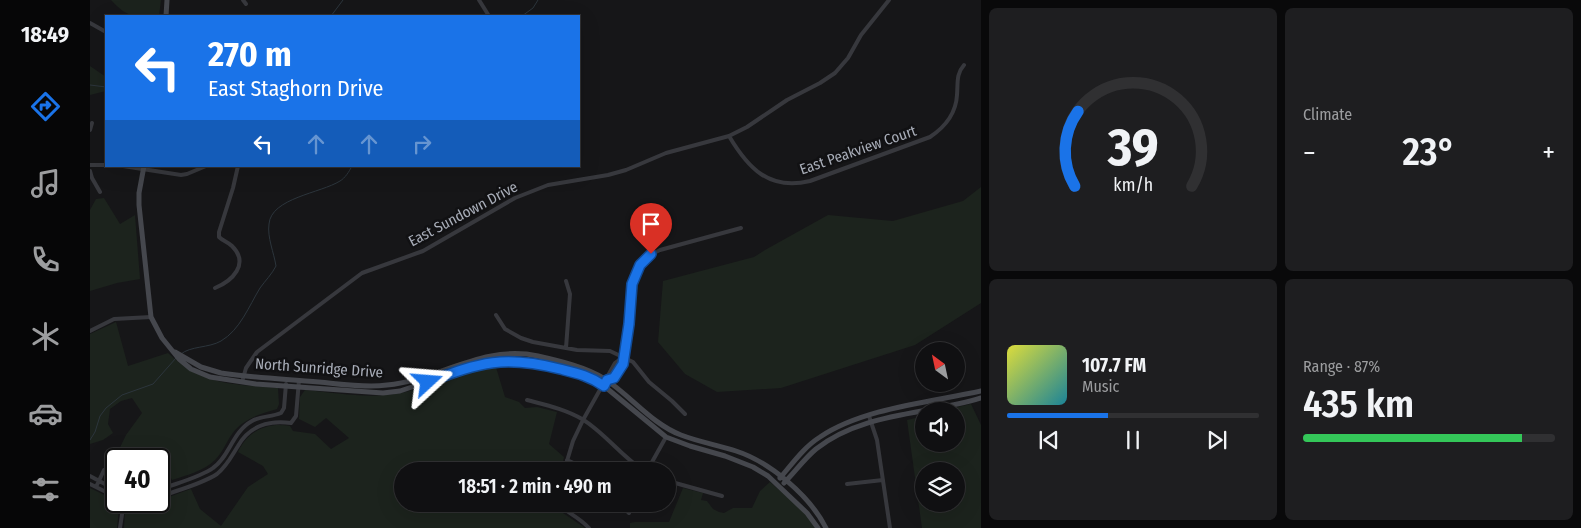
<!DOCTYPE html>
<html lang="en">
<head>
<meta charset="utf-8">
<style>
  :root { --surface:#101012; --page:#1e1e20; --text:#f1f3f6; --muted:#9c9d9f; --line:#303032; --accent:#1a73e8 }
  body { margin:0; font-family:"Fira Sans Condensed",sans-serif; background:var(--page); color:var(--text); height:100vh; display:flex; flex-direction:column; font-size:19px; white-space:nowrap }
  * { box-sizing:border-box; margin:0 }
  p { font-size:16px; color:var(--muted) }
  .icon { flex:none; width:28px; height:28px; fill:none; stroke:currentColor; stroke-width:2; stroke-linecap:round; stroke-linejoin:round }
  .map { position:relative; flex:1; overflow:hidden }
  .side { display:flex; flex-direction:column; gap:8px; padding:8px; background:#09090a; width:600px }
  .side>* { flex:none }
  .hud { position:absolute; left:15px; top:15px; width:475px; height:152px; border-radius:0px; box-shadow:0 5px 20px #0002,0 0 0 1px var(--line); background:#1a73e8; color:#fff; overflow:hidden }
  .needle { width:32px; rotate:327deg }
  .fabs { position:absolute; left:825px; top:342px; display:grid; gap:10px }
  .fabs a { display:grid; place-items:center; width:50px; height:50px; border-radius:50%; background:var(--surface); box-shadow:0 5px 20px #0002,0 0 0 1px var(--line); font-size:25px }
  .speed { position:absolute; left:15px; top:448px; display:flex; gap:10px; font-size:25px; font-weight:700; text-align:center }
  .speed>* { display:grid; place-content:center; width:65px; height:65px; border-radius:50%; background:var(--surface); box-shadow:0 5px 20px #0002,0 0 0 1px var(--line); line-height:1 }
  .speed .limit { border:2px solid #111; border-radius:8px; background:#fff; color:#111 }
  .pin { position:absolute; display:grid; place-items:center; width:42px; height:42px; color:#fff; margin:-51px -21px; border-radius:50% 50% 50% 0; rotate:-45deg; box-shadow:0 0 5px #0007 }
  .pin .icon { rotate:45deg }
  .me { position:absolute; width:55px; margin:-28px; rotate:71deg; stroke-linejoin:round; filter:drop-shadow(0 0 4px #0008) }
  .turn { display:flex; align-items:center; gap:18px; height:105px; padding:0 20px; font-size:22px }
  .turn .icon { width:65px; height:65px; stroke-width:2.5 }
  .turn b { display:block; font-size:35px; line-height:42px }
  .lanes { display:flex; align-items:center; height:48px; padding:0 20px; background:#0003; justify-content:center; gap:25px; direction:ltr }
  .lanes .off { opacity:.35 }
  .big { font-size:38px; font-weight:600; line-height:1.1 }
  .side .card { flex:1; display:flex; flex-direction:column; justify-content:center; gap:8px; min-width:0; padding:0 18px; border-radius:8px; background:var(--page) }
  .side .dial { align-items:center; gap:0 }
  .dial svg { height:130px; overflow:visible; fill:none; stroke:var(--line); stroke-width:7; stroke-linecap:round; text-anchor:middle }
  .dial text { fill:var(--text); stroke:none }
  .song { display:flex; align-items:center; gap:15px }
  .cover { width:60px; height:60px; border-radius:8px; background:linear-gradient(135deg,hsl(60 70% 55%),hsl(190 70% 35%)) }
  .played { height:5px; border-radius:2px; background:linear-gradient(90deg,var(--accent) 40%,var(--line) 40%) }
  .keys { display:flex; justify-content:space-around; direction:ltr }
  .heat { display:flex; justify-content:space-between; align-items:center; font-size:28px; direction:ltr }
  .charge { height:8px; border-radius:4px; background:linear-gradient(90deg,#34c759 87%,var(--line) 0) }
  .side .tiles { flex:1; display:grid; gap:8px; grid-template-columns:repeat(2,1fr) }
  .trip { position:absolute; left:304px; top:462px; width:282px; height:50px; border-radius:25px; background:var(--surface); box-shadow:0 5px 20px #0002,0 0 0 1px var(--line); font-weight:600; line-height:50px; text-align:center }
  main { display:flex; flex:1; min-height:0 }
  .tabs { display:flex; flex-direction:column; width:90px; justify-content:space-around; align-items:center; background:#060607; color:var(--muted) }
  .tabs .icon { width:35px; height:35px }
  .tabs .active { color:var(--accent) }
  .tabs b { font-size:22px; color:var(--text) }
  .map>svg:first-child { display:block }
  .green { fill:#1c231d; fill-rule:evenodd }
  .lines { fill:none; stroke-linecap:round; stroke-linejoin:round }
  .stream { stroke:#2c353c; stroke-width:1 }
  .street { stroke:#37383d; stroke-width:4 }
  .secondary { stroke:#45474d; stroke-width:5 }
  .route-casing { stroke:#114b97; stroke-width:12 }
  .route { stroke:#1a73e8; stroke-width:9 }
  .labels { text-anchor:middle; dominant-baseline:central; stroke-width:5; stroke-linejoin:round; paint-order:stroke }
  .street-label { font-size:15px; fill:#a8adb8; stroke:#111113 }
</style>
</head>
<body>
<main>
<nav class="tabs">
<b>18:49</b>
<svg class="icon active" aria-label="directions" viewBox="0 0 24 24"><path d="M12 3l9 9-9 9-9-9zM9 14v-3h6M13 9l2 2-2 2"/></svg>
<svg class="icon" aria-label="music" viewBox="0 0 24 24"><path d="M9 18V5l10-2v13"/><circle cx="6" cy="18" r="3"/><circle cx="16" cy="16" r="3"/></svg>
<svg class="icon" aria-label="phone" viewBox="0 0 24 24"><path d="M5 4h4l2 5-3 2q2 4 5 5l2-3 5 2v4C11 20 4 13 5 4z"/></svg>
<svg class="icon" aria-label="climate" viewBox="0 0 24 24"><path d="M12 3v18M4 7l16 10M4 17L20 7"/></svg>
<svg class="icon" aria-label="car" viewBox="0 0 24 24"><path d="M5 17H2v-5l4-1 3-4h7l3 4 3 1v5h-3M9 17h6M6 11h13"/><circle cx="7" cy="17" r="2"/><circle cx="17" cy="17" r="2"/></svg>
<svg class="icon" aria-label="filters" viewBox="0 0 24 24"><path d="M4 7h16M4 17h16"/><circle cx="9" cy="7" r="2"/><circle cx="15" cy="17" r="2"/></svg>
</nav>
<div class="map">
<svg width="891" height="528" viewBox="0 0 891 528">
  <rect width="100%" height="100%" fill="#161618"/>
  <!-- green -->
  <path class="green" d="M21,0H71L69,16C45,16 38,19 21,0Z
    M0,66L16,77V91L0,95Z
    M891,187V303L825,345L691,388L627,392L595,374L568,342L573,281L664,257L675,250L738,215L803,221L873,201Z
    M14,198L30,224L45,215L50,279L27,283L0,291V210L6,199Z
    M26,322L38,366L78,353C113,386 143,384 188,388L189,404L187,409C169,414 150,420 140,437C135,445 132,453 125,460C114,471 97,475 82,480L72,461H69V459H26V485C21,480 23,473 21,466L36,435L52,413L42,398L31,401L20,409L18,424L23,433L13,440L0,444V334Z
    M405,364L415,397L429,402L435,408L447,407L467,412L459,444L474,457L471,471H312V504H465L470,511L495,528H34L35,509L40,504C62,505 80,496 101,489L110,509L131,526L158,487L178,474L173,466L148,452C158,431 177,422 200,426L203,431L225,434L241,449L259,438L236,418L225,427L209,419L210,397L215,390C248,393 283,400 316,392C346,384 374,369 405,364Z
    M881,404L891,425V528H832L817,420L834,416V444H866V411H850ZM866,471V504H834V471Z
    M680,482L712,510L726,528H540V523L545,522H579L593,488L613,493L611,500L617,501L623,509L629,512L634,513L643,508H662L670,491Z
    M0,488L27,501L29,507L27,528H0Z"/>
  <g class="lines">
    <!-- stream -->
    <path class="stream" d="M241,16L253,0
      M432,16L443,8L448,0
      M0,85L16,87
      M91,354C100,346 119,348 131,341C150,330 159,306 170,288C175,281 182,274 186,266C184,253 177,237 179,224C181,198 231,193 250,181C255,178 259,172 262,166
      M0,440L5,432L10,416L16,408L32,395L63,384L86,358"/>
    <!-- street -->
    <path class="street" d="M153,0L156,4
      M389,0L399,16
      M0,23L16,32
      M0,130L2,123
      M639,136C658,168 679,191 720,181L840,137C855,127 866,114 867,95C868,83 866,74 874,65
      M0,165H16
      M33,166L91,175L97,174L116,166
      M0,171L2,178L10,192
      M476,281L480,294L476,348
      M125,288C142,281 160,264 142,246C138,242 133,241 129,237V232L143,188L148,166
      M406,315L415,329L431,338L443,342L487,350L520,351L543,362L559,382L582,401L595,414
      M0,331L24,319L61,317
      M517,380L525,378C527,374 531,369 532,364C537,349 539,331 540,315C542,287 540,263 570,250L651,228
      M152,382L156,368L167,352L272,273L333,251L425,198L458,185L518,175L536,170L576,153L639,136L657,127L697,100L730,83L745,73L758,58L771,35L799,0
      M437,400C456,405 475,409 492,419C515,433 531,456 554,471
      M779,416L787,440L800,528
      M477,460L488,465L494,471
      M474,471L483,441L493,420L525,363L533,357
      M557,471L576,437
      M0,476L26,490
      M578,481L632,496
      M0,484L26,497
      M757,484L793,480
      M6,487L14,470
      M69,490C84,484 111,477 123,468C140,456 142,432 162,421C171,416 181,417 191,413L194,408L196,384
      M69,497C87,490 110,485 127,474C137,466 141,457 148,446C159,426 179,420 201,423L206,416L209,380
      M47,501H51
      M468,504C476,512 489,517 499,528
      M530,504L539,513
      M30,528L34,501"/>
    <!-- secondary -->
    <path class="secondary" d="M76,16L77,0
      M54,166L49,193V205L61,317L72,338L89,359L101,369L120,377L166,384L293,393L310,391L390,364L419,361L447,364L489,373L498,376L514,386L576,437L600,446L635,456L663,467L678,476L717,513L728,528
      M85,352L111,367L131,373C163,378 196,379 229,382C251,384 275,388 297,385C349,380 392,344 448,356C470,361 496,367 515,379C542,397 562,424 591,435C609,442 628,445 646,451C680,462 720,496 736,528
      M690,478C702,464 714,447 730,437C773,408 841,402 891,391
      M694,483C705,472 714,459 726,449C773,412 836,415 891,398"/>
  </g>
  <g class="lines">
    <defs>
      <path id="route" d="M338,382C391,362 414,355 470,369C486,373 500,376 514,386L517,380L524,378L533,364L539,324L542,284L550,265L561,254"/>
    </defs>
    <!-- route casing -->
    <use href="#route" class="route-casing"/>
    <!-- route -->
    <use href="#route" class="route"/>
  </g>
  <g class="labels">
    <!-- street labels -->
    <g class="street-label">
      <text transform="translate(768 150) rotate(-19)">East Peakview Court</text>
      <text transform="translate(373 214) rotate(-28)">East Sundown Drive</text>
      <text transform="translate(229 368) rotate(4)">North Sunridge Drive</text>
    </g>
  </g>
</svg>
<div class="fabs">
<a><svg class="needle" viewBox="-14 -14 28 28"><path d="M0-13l5 13h-10z" fill="#e53935"/><path d="M0 13l5-13h-10z" fill="#9c9d9f"/></svg></a>
<a><svg class="icon" aria-label="sound" viewBox="0 0 24 24"><path d="M4 9h4l5-4v14l-5-4H4zM17 9q2 3 0 6"/></svg></a>
<a><svg class="icon" aria-label="layers" viewBox="0 0 24 24"><path d="M12 4l9 5-9 5-9-5zM3 14l9 5 9-5"/></svg></a>
</div>
<div class="speed"><div class="limit">40</div></div>
<div class="pin" style="left:561px;top:254px;background:#d93025"><svg class="icon" aria-label="arrive" viewBox="0 0 24 24"><path d="M6 21V4h12l-3 4 3 4H6"/></svg></div>
<svg class="me" style="left:338px;top:382px" viewBox="-20 -20 40 40"><path d="M0-17L14 15 0 8-14 15z" fill="#1a73e8" stroke="#fff" stroke-width="4"/></svg>
<div class="trip">18:51 · 2 min · 490 m</div>
<div class="hud">
<div class="turn"><svg class="icon" aria-label="left" viewBox="0 0 24 24"><path d="M17 20v-9H6M10 6l-5 5 5 5"/></svg><div><b>270 m</b>East Staghorn Drive</div></div>
<div class="lanes"><svg class="icon" aria-label="left" viewBox="0 0 24 24"><path d="M17 20v-9H6M10 6l-5 5 5 5"/></svg><svg class="icon off" aria-label="ahead" viewBox="0 0 24 24"><path d="M12 20V5M6 11l6-6 6 6"/></svg><svg class="icon off" aria-label="ahead" viewBox="0 0 24 24"><path d="M12 20V5M6 11l6-6 6 6"/></svg><svg class="icon off" aria-label="right" viewBox="0 0 24 24"><path d="M7 20v-9h11M14 6l5 5-5 5"/></svg></div>
</div>
</div>
<section class="side">
<div class="tiles">
<div class="card dial"><svg viewBox="0 0 100 80">
<path d="M14 69A42 42 0 1 1 86 69"/>
<path d="M14 69A42 42 0 0 1 16 23" stroke="#1a73e8"/>
<text x="50" y="56" font-size="32" font-weight="700">39</text>
<text x="50" y="72" font-size="11">km/h</text>
</svg></div>
<div class="card"><p>Climate</p>
<div class="heat"><a>−</a><b class="big">23°</b><a>+</a></div>
</div>
<div class="card">
<div class="song"><i class="cover"></i><div><b>107.7 FM</b><p>Music</p></div></div>
<div class="played"></div>
<div class="keys"><svg class="icon" aria-label="previous" viewBox="0 0 24 24"><path d="M18 5L8 12l10 7zM5 5v14"/></svg><svg class="icon" aria-label="pause" viewBox="0 0 24 24"><path d="M8 5v14M16 5v14"/></svg><svg class="icon" aria-label="next" viewBox="0 0 24 24"><path d="M6 5l10 7-10 7zM19 5v14"/></svg></div>
</div>
<div class="card"><p>Range · 87%</p><b class="big">435 km</b><div class="charge"></div></div>
</div>
</section>
</main>
</body>
</html>
